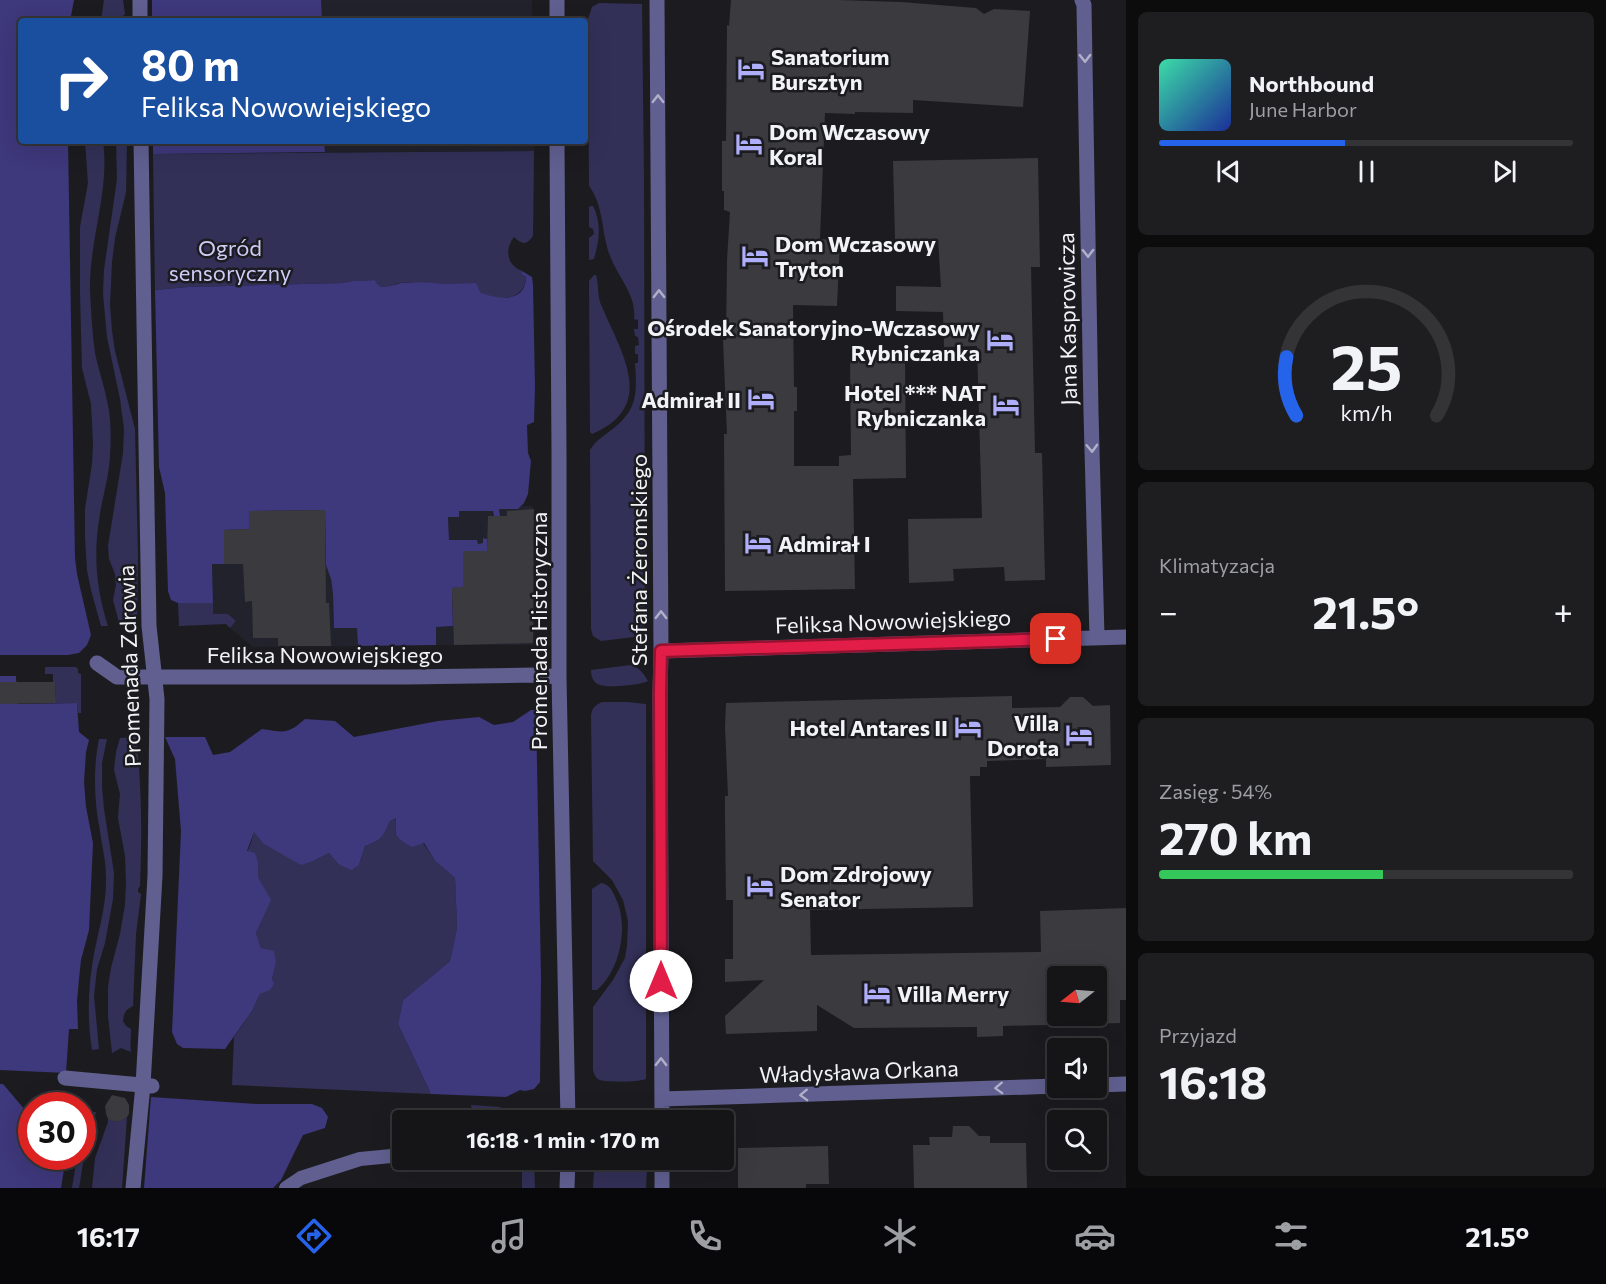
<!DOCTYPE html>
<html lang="pl">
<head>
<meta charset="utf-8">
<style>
  :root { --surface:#151518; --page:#1e1e21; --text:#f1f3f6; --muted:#9d9fa2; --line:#343437; --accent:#2563eb }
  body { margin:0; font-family:Commissioner,sans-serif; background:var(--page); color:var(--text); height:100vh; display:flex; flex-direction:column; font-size:22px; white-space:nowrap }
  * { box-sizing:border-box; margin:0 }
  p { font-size:20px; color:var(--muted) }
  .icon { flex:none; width:33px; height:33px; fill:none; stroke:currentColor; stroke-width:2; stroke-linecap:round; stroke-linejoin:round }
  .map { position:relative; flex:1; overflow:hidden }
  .drawer { display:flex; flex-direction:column; gap:12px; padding:12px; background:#0c0c0d; width:480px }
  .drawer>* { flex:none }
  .hud { position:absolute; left:18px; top:18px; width:570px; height:126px; border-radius:6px; box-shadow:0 6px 24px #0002,0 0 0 2px var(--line); background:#1a4fa0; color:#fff; overflow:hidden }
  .needle { width:39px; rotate:253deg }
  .tools { position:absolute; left:1047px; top:966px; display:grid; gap:12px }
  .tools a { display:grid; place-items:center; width:60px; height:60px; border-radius:6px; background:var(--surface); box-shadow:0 6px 24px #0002,0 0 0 2px var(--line); font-size:30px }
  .speed { position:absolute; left:18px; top:1092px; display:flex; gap:12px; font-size:30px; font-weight:700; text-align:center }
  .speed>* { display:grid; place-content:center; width:78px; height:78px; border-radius:50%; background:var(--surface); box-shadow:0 6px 24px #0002,0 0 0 2px var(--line); line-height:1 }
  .speed .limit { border:9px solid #d22; background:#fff; color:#111 }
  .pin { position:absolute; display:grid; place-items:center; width:51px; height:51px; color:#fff; margin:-26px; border-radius:12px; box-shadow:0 3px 9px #0006 }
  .me { position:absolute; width:66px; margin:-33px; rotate:0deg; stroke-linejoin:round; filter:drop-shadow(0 0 4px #0008) }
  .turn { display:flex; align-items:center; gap:21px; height:126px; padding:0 24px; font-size:27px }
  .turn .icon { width:78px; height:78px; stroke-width:2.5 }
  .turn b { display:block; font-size:42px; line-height:51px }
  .big { font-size:45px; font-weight:700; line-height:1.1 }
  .drawer .card { flex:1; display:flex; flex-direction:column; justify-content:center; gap:9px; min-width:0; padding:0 21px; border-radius:9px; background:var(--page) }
  .drawer .dial { align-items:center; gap:0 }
  .dial svg { height:156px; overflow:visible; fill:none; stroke:var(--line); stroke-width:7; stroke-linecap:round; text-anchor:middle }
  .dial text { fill:var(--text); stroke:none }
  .song { display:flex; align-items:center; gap:18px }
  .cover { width:72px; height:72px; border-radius:9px; background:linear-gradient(135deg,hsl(160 70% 55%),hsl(230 70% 35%)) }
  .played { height:6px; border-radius:3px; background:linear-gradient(90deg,var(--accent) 45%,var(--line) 45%) }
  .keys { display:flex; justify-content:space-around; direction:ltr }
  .heat { display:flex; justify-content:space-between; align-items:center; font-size:33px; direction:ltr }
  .charge { height:9px; border-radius:4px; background:linear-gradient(90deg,#34c759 54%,var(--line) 0) }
  .trip { position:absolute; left:392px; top:1110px; width:342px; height:60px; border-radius:6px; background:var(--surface); box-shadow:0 6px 24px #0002,0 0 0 2px var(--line); font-weight:700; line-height:60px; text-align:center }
  .dock { display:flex; height:96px; justify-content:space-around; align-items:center; background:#08080a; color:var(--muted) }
  .dock .icon { width:42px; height:42px }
  .dock .selected { color:var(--accent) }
  .dock b { font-size:27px; color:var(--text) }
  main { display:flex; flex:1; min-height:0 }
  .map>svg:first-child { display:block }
  .built { fill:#22222c }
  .green { fill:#323057 }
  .forest { fill:#3e387c }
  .building { fill:#3a3a3f; fill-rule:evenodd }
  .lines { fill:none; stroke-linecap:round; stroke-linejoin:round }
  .lane { stroke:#605f90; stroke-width:14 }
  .street { stroke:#605f90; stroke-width:15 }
  .oneway { stroke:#b0b0c8 }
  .route-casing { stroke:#92132f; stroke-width:15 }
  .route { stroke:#e11d48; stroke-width:10 }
  .labels { text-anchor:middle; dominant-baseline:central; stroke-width:5; stroke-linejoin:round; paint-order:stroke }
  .poi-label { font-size:22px; font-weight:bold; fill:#f2f3f6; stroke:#1c1c20; text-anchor:start }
  .park-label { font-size:22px; fill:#cccdf6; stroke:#1c1c20 }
  .street-label { font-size:22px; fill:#f2f3f6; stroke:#1c1c20 }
</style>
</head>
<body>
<main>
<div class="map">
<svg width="1126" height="1188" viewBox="0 0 1126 1188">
  <rect width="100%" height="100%" fill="#1c1c20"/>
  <!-- built -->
  <path class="built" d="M319,0H532V21H320Z
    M324,141H534V151L325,152Z
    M520,506H533L535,645H436V627L453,626L452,588L477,587L463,579V551H487L483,543L478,544L477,540H449L448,517L458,511H493L494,516L499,509H517Z
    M325,510L326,565L331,579L333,594L334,628H357L358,646L253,647L230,628L236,621L213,614L212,564L224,563V530L249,511Z"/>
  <!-- green -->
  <path class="green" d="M104,0H123L125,14L118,21H101Z
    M599,3L642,4L644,179L645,630L634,637L601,641L593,636L591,629L590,450C596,440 605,435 614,428C638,409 637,391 635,363H638V354H635V346L639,345L638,337L635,336L634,329H638V320L634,319C637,294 617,277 609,253C601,230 604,206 589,186L588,19L592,7Z
    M85,141H103C110,191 89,239 90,290C91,311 92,332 95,353C99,372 106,391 109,411C111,425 111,441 110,456C109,476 103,495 100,514C93,552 96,589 108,626H101L91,590L87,570L85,538V509L92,464L93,443L91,404L82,368L80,294V227L88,183Z
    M116,141H127L126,192L115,238L112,262L110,305L112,331L115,351L135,429L138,557L137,626H120L113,600L116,585L115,574L109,559L108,546L123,453L124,429L120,399L107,337L103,294L104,270L117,179Z
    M534,151L533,236C526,246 522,244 514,237C504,250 507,265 522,271L521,274L526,277C526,295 508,301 492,297C487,296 483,293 479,292C467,288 454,285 442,284C427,283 413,281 399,283C393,284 387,289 381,287C377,285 376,284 375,280C364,281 352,280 343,283L188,287L155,290L153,154Z
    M591,206H593C602,223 599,242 594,259L589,260V238L594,234L593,229L589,227V207Z
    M594,275H596C599,286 597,297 602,307C621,352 658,406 592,434L590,432L589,281Z
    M178,603H213V614H228L236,621L230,628L226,624L179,626Z
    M631,665C640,668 643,673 648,681C641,685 609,688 600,685C593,683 591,676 591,670Z
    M45,667H76L78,669V673L81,674V713H78L77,703H56L55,682H53V674H45Z
    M602,702H627L646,704V1079C640,1082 603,1083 598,1079C595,1077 594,1073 593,1070V1007L613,980L625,958L627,946L628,921L623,900L612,880L593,861L591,716C592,708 595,705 602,702Z
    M136,737C142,786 142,836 140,886L138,889V892L141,894L136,934L133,1006C125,1010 124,1013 123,1021L126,1026L131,1029C131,1037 130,1044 131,1052L121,1048L112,1053L108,1016V987L111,968L120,934L125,905L126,883L125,856L118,818L120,794L114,770L116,752L120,738Z
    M99,739H107L102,763V787L104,809L114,873L113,899L105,943L97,969L94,996L99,1049L92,1050C87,1018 88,986 94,954C99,928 107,903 106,876C106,861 102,846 100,831C94,801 93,769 99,739Z
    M396,818C394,838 394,837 412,846L423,843L435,861L455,878L457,928L450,961L403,1000L398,1024L431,1094L232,1085L234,1037L252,1011L260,994L272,979L276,963L261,948L256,933L270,900L258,877V862L247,852L251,843L254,831L313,861L329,853L338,864L359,865L365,846C382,840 383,837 390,821Z
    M601,883C610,884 613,892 616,899C629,926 620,971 597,990H592V889Z
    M471,1105L500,1107L506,1112L504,1120H474Z
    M89,1112H96L85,1151L79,1188H72L77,1157L82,1156L83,1138L89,1119Z
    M127,1117L122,1188H92L95,1158L108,1122V1118C114,1123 121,1122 127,1117Z
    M522,1160H534L535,1188H522Z
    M639,1160L646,1163L647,1166L646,1188H593L594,1169C604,1157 625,1161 639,1160Z"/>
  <!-- forest -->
  <path class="forest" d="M0,0H74L70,21H21V141H68L75,558L77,574L91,635L87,645L79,653L68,655H0Z
    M152,0H321L322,21H152Z
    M153,141H324L325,152L153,154Z
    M522,271L532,277L533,285L535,387L534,422L527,425L528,453L531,461L528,494L524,503L518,509H499L500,516H494L493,511H459V517H448L449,540H477L478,544L483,543V538L487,539L488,551H463V578L477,587L452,588L453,626L436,627V645L358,646L357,628H334L333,594L331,579L326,565L325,510L249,511V529L224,530V564H212L213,603H178L171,600L168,591L165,493L159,467L155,290L188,287L343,283C352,280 364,281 375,280L377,284L381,287H386L401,283L420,282L446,284L476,283L480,292C497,300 526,303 526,277L521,274Z
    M0,676H16L17,704L77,703L79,732L89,740L86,752L84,782L86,807L93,843L89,930L81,960L79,979L77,1001L78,1029H69L66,1073L0,1070Z
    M531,710H536L541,978L540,1082L534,1089L525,1091L520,1090L506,1097L431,1094L398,1024L403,1000L450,961L457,928L455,878L435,861L424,843L412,847C393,836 395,838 396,818L390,821C383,837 382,840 365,846L359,865L351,870L338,864L329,853L313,861L301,865L264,844L254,832L247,851L255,853L258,862V877L271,900L256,933L261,948L274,951L276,963L272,979L274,984L270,990L260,994L252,1011L225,1049L183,1048L177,1044L172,1032L181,831L175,759L165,737H205L213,755L230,752L262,729C284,732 287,735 305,719L335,721L354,737L438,721L479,717L494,725L513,722Z
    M0,1084H3L31,1117L32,1156L66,1157L61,1188H0Z
    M151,1097L257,1104H312L322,1108L328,1117L325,1128L303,1135L281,1180L273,1188H144Z"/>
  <!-- building -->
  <path class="building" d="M731,0H838L901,2L976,8L984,14L994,9L1030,11L1023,107L913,100V113L855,112V114L825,113L820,239L840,240L837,306L793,305L794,387H797V411H794V466H839V456L851,455L850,359L905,358L906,478L853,479L855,589L725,591L724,434H727L723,340H726L727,260L730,212L724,210V191H722V141H726L727,25L729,26Z
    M1038,158L1040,267H1031L1035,453H1042L1045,580L1005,581L1004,567L953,569L954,581L909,583L908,519L982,518L977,346L944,347L943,312L896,311V286L941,287L938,239H895L893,161Z
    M534,509L533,643L454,645L452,588L463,587V551H487L488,516H507V511Z
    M325,510L326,603H329L331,646H278V638H253L252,601L245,602L243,564H224V530L249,529V511Z
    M0,682H55L56,703L0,704Z
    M1012,696V708L1060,707L1070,697H1083L1093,706L1110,705L1111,765L1046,767V759L987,761V767H980V776H970L973,907L810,910L811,955L1041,952L1040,911L1126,908V1000H1120V1023L1003,1026V1036L977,1037V1027L854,1028L817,1005V1031L726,1034L725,1016L764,980L725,982V959H733V900H726L725,817V796H728L725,727L726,703ZM1058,976H1096V1016H1058Z
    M112,1095L125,1098L129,1105V1114L127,1117L121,1121H113L108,1119L106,1114L105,1106Z
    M953,1126H969L979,1136H990V1143H1026L1027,1188H914L913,1145H930L929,1137H952Z
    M828,1146L829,1184H806V1188H738V1148Z"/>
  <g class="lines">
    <!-- lane -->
    <path class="lane" d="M286,1188L301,1178L360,1159L402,1155"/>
    <!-- street -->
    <path class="street" d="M657,0L661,651L660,693L662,1120
      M1082,0L1084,5L1091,412L1097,637
      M140,21V0
      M557,21V0
      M557,141L559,452V677L568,1120
      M661,651L1126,637
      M97,663L117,677H407L536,675L559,677
      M65,1078L152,1086
      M1096,1085L1126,1084
      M662,1099L1058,1086
      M662,1160V1188
      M133,1188L143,1085L155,876L157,699L149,626L141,141
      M567,1188L568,1160"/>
  </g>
  <!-- one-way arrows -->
  <defs><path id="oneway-chevron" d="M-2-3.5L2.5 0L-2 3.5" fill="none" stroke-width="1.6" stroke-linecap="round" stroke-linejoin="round" transform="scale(1.5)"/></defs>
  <g class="oneway">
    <use href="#oneway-chevron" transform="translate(1085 58) rotate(89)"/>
    <use href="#oneway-chevron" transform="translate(658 99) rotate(-90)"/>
    <use href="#oneway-chevron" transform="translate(1088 253) rotate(89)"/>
    <use href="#oneway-chevron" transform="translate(659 294) rotate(-90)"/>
    <use href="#oneway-chevron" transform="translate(1092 448) rotate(88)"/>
    <use href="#oneway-chevron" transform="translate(661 615) rotate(-90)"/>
    <use href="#oneway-chevron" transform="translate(661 1062) rotate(-90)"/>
    <use href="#oneway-chevron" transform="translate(999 1088) rotate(178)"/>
    <use href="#oneway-chevron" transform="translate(804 1095) rotate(178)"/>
  </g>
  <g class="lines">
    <defs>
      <path id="route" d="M661,981L660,693L661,651L1056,639"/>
    </defs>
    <!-- route casing -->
    <use href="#route" class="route-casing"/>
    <!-- route -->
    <use href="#route" class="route"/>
  </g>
  <!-- icons -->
  <defs>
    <symbol id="hotel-bare" viewBox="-9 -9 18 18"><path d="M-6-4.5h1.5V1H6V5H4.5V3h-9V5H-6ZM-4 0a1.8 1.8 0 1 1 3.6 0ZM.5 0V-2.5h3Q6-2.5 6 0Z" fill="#afaefa" stroke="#1c1c20" stroke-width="2.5" paint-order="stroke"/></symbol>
  </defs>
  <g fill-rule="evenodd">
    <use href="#hotel-bare" x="732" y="50" width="38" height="38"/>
    <use href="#hotel-bare" x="730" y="125" width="38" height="38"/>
    <use href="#hotel-bare" x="736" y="237" width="38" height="38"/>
    <use href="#hotel-bare" x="981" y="321" width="38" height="38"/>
    <use href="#hotel-bare" x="742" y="380" width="38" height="38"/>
    <use href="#hotel-bare" x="987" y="386" width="38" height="38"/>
    <use href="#hotel-bare" x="739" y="524" width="38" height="38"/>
    <use href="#hotel-bare" x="949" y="708" width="38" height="38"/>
    <use href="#hotel-bare" x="1060" y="716" width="38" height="38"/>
    <use href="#hotel-bare" x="741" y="867" width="38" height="38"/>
    <use href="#hotel-bare" x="858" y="974" width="38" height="38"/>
  </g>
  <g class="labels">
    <!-- poi labels -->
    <g class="poi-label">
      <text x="771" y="56">Sanatorium<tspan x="771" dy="25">Bursztyn</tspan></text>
      <text x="769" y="131">Dom Wczasowy<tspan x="769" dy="25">Koral</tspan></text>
      <text x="775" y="243">Dom Wczasowy<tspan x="775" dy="25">Tryton</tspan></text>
      <text x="980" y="327" text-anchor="end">Ośrodek Sanatoryjno-Wczasowy<tspan x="980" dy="25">Rybniczanka</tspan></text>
      <text x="986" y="392" text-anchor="end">Hotel *** NAT<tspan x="986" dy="25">Rybniczanka</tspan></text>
      <text x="741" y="399" text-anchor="end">Admirał II</text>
      <text x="778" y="543">Admirał I</text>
      <text x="1059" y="722" text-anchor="end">Villa<tspan x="1059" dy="25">Dorota</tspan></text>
      <text x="948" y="727" text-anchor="end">Hotel Antares II</text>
      <text x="780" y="873">Dom Zdrojowy<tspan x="780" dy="25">Senator</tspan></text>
      <text x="897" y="993">Villa Merry</text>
    </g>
    <!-- park labels -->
    <g class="park-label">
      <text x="230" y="247">Ogród<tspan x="230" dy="25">sensoryczny</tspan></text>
    </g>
    <!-- street labels -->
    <g class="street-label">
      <text transform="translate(1067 319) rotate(-91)">Jana Kasprowicza</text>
      <text transform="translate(638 560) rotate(-90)">Stefana Żeromskiego</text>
      <text transform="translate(893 621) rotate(-2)">Feliksa Nowowiejskiego</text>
      <text transform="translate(538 631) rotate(-90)">Promenada Historyczna</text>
      <text x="325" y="654">Feliksa Nowowiejskiego</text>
      <text transform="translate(129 666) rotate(-92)">Promenada Zdrowia</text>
      <text transform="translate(859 1071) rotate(-2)">Władysława Orkana</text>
    </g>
  </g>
</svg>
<div class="tools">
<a><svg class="needle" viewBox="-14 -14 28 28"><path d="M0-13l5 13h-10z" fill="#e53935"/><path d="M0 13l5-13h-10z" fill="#9d9fa2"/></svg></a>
<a><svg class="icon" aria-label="sound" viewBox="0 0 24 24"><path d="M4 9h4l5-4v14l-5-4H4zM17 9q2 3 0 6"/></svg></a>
<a><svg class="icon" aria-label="search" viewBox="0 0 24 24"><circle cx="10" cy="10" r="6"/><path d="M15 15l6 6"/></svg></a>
</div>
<div class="speed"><div class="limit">30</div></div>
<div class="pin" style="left:1056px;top:639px;background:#d93025"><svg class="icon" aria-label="arrive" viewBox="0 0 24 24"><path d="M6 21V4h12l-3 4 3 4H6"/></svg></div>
<svg class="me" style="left:661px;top:981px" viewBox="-20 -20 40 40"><circle r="19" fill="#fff"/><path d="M0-13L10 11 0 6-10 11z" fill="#e11d48"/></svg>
<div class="trip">16:18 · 1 min · 170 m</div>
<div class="hud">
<div class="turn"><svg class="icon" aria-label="right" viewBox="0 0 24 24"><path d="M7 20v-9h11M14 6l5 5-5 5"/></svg><div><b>80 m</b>Feliksa Nowowiejskiego</div></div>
</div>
</div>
<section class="drawer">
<div class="card">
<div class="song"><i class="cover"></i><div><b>Northbound</b><p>June Harbor</p></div></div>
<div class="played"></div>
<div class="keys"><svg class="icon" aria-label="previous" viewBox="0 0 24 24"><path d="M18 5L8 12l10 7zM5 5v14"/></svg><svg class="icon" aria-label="pause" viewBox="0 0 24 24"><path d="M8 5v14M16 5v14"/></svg><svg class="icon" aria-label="next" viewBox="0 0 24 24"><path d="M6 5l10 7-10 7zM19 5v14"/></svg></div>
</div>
<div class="card dial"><svg viewBox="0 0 100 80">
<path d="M14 69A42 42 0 1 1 86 69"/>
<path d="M14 69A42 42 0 0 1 9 39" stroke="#2563eb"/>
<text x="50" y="56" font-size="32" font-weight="700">25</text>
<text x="50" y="72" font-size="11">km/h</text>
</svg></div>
<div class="card"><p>Klimatyzacja</p>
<div class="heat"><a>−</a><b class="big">21.5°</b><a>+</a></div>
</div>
<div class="card"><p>Zasięg · 54%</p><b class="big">270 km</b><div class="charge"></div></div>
<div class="card"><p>Przyjazd</p><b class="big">16:18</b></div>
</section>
</main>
<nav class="dock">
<b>16:17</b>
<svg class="icon selected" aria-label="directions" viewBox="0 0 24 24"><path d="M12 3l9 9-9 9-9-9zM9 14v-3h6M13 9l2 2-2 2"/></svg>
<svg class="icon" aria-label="music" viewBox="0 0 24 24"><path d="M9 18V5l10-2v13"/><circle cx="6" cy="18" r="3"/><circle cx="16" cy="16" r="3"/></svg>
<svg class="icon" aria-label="phone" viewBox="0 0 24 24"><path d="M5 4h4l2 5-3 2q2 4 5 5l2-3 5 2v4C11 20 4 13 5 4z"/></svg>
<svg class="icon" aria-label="climate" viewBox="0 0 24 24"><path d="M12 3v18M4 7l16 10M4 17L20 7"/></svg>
<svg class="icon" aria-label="car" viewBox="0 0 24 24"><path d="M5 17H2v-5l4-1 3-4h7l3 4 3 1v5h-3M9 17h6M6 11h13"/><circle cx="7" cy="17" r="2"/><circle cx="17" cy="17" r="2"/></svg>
<svg class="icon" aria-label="filters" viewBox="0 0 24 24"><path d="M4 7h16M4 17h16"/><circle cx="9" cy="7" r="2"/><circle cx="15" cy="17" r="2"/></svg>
<b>21.5°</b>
</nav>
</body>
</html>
